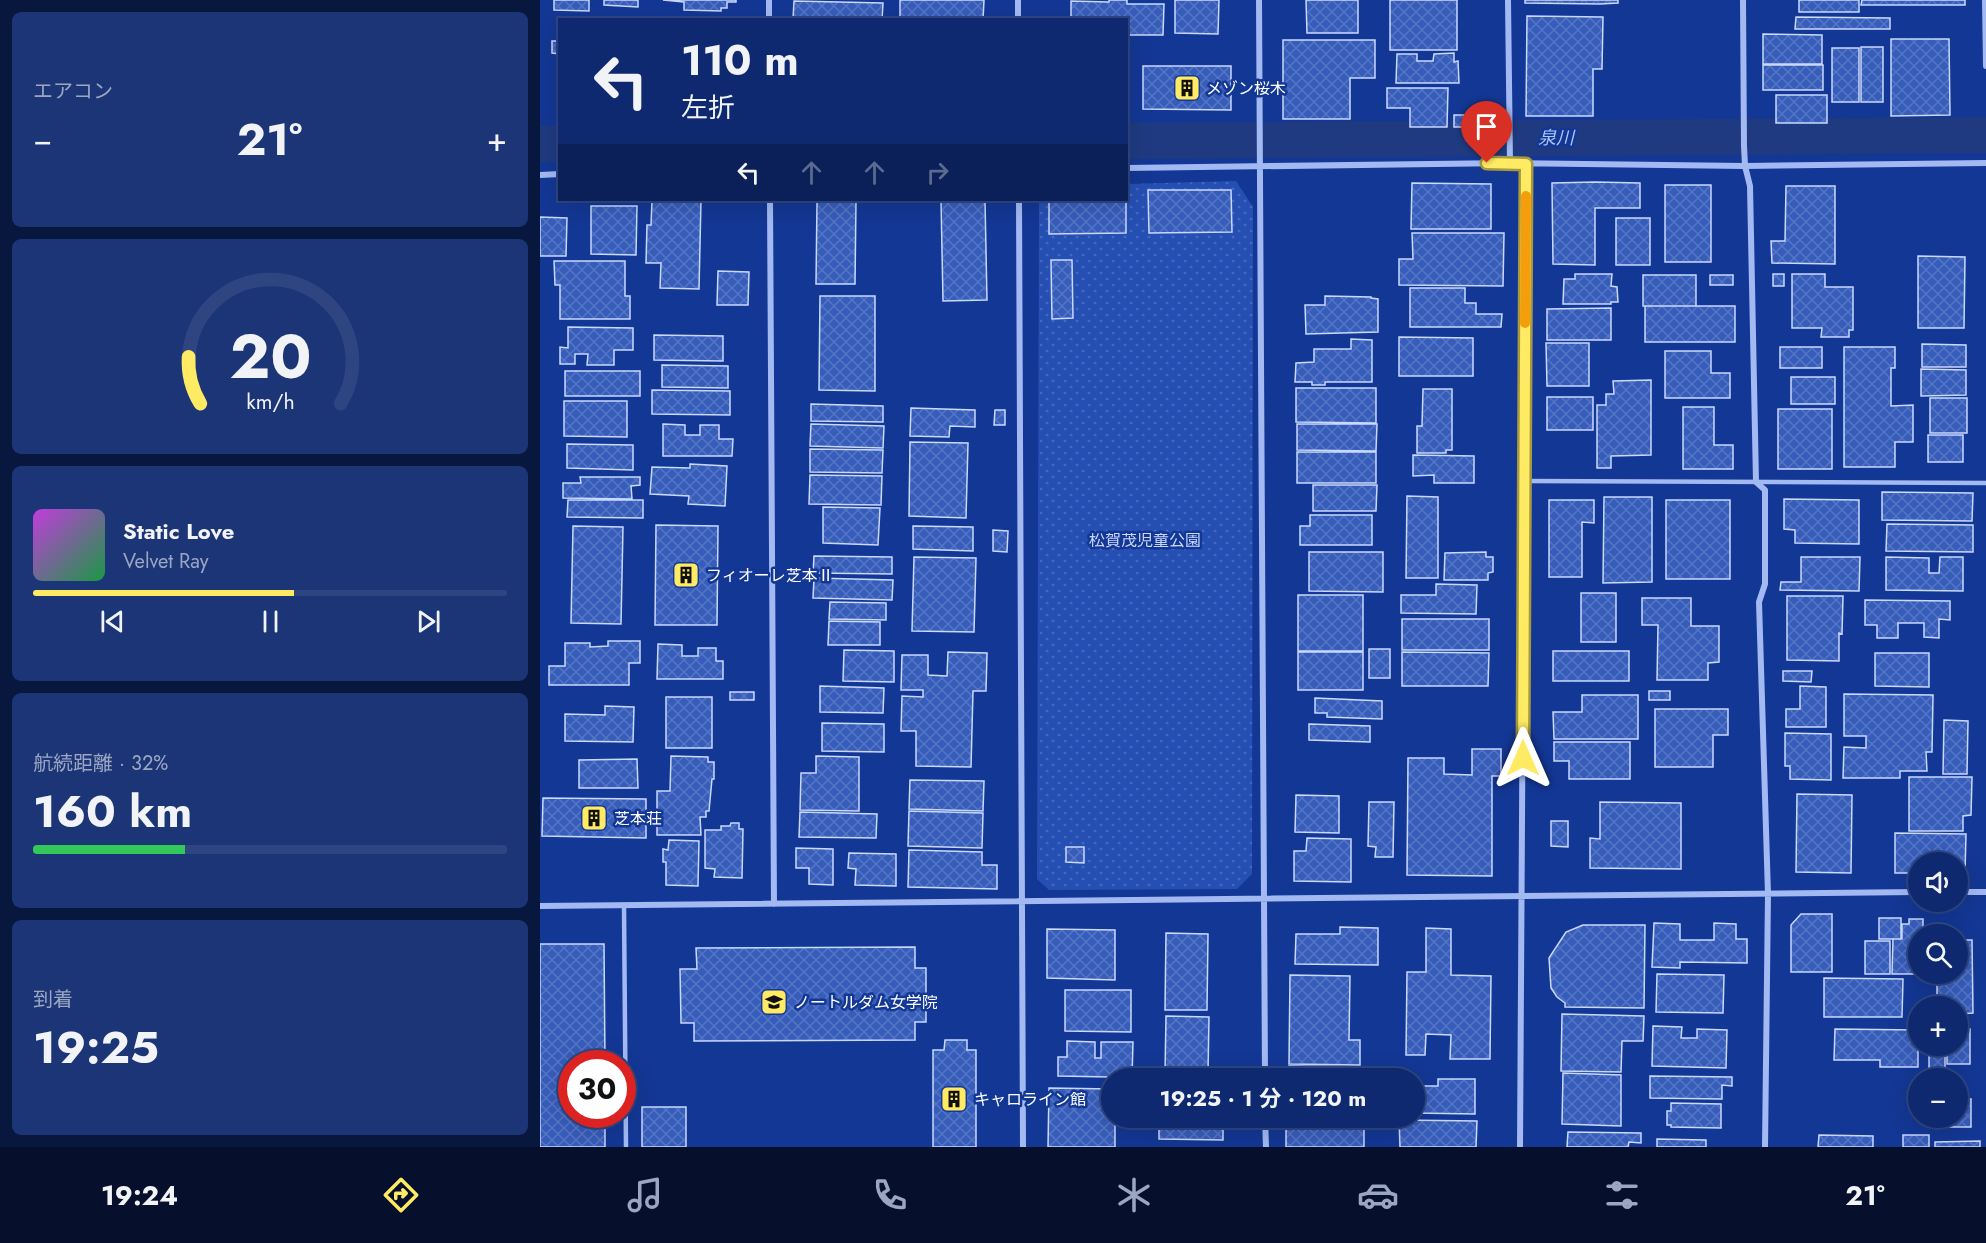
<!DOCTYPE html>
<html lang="ja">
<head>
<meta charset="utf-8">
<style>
  :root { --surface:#0e296f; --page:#1c3577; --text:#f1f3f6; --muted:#9ba6c3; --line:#2e4582; --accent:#ffeb63 }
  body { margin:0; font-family:Jost,"Noto Sans JP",sans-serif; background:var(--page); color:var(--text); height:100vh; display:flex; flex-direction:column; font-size:22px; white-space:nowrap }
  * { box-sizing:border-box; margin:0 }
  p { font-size:20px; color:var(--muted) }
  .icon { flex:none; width:33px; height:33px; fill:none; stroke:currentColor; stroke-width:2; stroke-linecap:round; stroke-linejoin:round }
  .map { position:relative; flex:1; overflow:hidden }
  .drawer { display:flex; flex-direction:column; gap:12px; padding:12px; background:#08173d; width:540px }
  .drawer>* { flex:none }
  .top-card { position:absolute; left:18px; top:18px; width:570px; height:183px; border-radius:0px; box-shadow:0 6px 24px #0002,0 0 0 2px var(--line); background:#0e296f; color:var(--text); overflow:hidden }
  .fabs { position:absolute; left:1368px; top:852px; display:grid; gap:12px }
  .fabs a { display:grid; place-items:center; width:60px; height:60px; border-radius:50%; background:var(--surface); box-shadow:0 6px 24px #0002,0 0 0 2px var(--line); font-size:30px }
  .speed { position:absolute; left:18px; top:1050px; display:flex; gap:12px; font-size:30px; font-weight:700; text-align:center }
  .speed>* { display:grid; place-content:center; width:78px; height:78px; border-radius:50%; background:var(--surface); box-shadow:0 6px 24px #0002,0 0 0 2px var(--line); line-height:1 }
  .speed .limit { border:9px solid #d22; background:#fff; color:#111 }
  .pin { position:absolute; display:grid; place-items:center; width:51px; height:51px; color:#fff; margin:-62px -26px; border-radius:50% 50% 50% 0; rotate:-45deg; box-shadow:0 0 6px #0007 }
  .pin .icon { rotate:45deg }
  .me { position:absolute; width:66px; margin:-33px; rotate:0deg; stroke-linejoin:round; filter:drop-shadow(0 0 4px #0008) }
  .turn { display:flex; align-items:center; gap:21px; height:126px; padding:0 24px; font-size:27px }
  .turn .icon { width:78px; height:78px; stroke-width:2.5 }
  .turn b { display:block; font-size:42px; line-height:51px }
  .lanes { display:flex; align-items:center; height:57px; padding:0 24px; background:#0003; justify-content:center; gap:30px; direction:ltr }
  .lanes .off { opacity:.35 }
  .big { font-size:45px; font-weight:700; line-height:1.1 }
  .drawer .tile { flex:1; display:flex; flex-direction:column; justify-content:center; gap:9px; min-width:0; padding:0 21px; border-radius:9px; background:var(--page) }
  .drawer .dial { align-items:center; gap:0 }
  .dial svg { height:156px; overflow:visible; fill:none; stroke:var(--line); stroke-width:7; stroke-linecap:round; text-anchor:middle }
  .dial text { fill:var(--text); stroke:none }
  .song { display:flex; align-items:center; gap:18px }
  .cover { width:72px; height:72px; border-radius:9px; background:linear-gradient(135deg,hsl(290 70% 55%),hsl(140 70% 35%)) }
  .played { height:6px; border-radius:3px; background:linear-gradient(90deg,var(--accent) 55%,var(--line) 55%) }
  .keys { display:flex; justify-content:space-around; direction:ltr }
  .heat { display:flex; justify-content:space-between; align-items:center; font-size:33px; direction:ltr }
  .charge { height:9px; border-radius:4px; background:linear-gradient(90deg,#34c759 32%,var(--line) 0) }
  .trip { position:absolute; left:561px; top:1068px; width:324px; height:60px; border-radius:30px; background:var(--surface); box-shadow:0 6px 24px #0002,0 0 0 2px var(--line); font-weight:700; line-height:60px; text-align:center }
  .menu { display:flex; height:96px; justify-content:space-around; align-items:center; background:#06102c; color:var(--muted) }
  .menu .icon { width:42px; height:42px }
  .menu .active { color:var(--accent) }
  .menu b { font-size:27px; color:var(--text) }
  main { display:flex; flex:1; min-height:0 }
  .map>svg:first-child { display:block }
  .park { fill:url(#park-dots) }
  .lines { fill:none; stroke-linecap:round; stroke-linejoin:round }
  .canal { stroke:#1f3a80; stroke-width:36 }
  .building { fill:url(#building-cross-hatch); stroke:#c9d8fd; stroke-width:1.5 }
  .lane { stroke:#a2b9f2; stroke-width:4.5 }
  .street { stroke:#a2b9f2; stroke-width:6 }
  .route-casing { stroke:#a69940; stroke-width:15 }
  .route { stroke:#ffeb63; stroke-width:10 }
  .slow { stroke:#f59e0b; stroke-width:10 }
  .labels { text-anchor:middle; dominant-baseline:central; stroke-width:5; stroke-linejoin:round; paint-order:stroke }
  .poi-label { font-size:16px; fill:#fff; stroke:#133794; text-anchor:start }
  .park-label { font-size:16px; fill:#c9d8fd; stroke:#133794 }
  .water-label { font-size:18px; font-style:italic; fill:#aec4f9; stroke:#133794 }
</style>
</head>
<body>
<main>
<section class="drawer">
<div class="tile"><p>エアコン</p>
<div class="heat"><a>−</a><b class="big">21°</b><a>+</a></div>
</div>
<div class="tile dial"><svg viewBox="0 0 100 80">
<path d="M14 69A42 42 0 1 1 86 69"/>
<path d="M14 69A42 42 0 0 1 8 45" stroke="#ffeb63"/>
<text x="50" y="56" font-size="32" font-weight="700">20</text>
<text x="50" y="72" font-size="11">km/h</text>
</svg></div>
<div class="tile">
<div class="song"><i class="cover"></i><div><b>Static Love</b><p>Velvet Ray</p></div></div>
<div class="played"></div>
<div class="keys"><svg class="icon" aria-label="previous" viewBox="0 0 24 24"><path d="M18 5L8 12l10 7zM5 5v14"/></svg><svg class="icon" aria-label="pause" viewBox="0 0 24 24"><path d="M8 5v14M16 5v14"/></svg><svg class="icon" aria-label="next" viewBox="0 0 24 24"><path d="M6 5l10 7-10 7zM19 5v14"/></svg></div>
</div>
<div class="tile"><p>航続距離 · 32%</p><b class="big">160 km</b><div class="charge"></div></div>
<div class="tile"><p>到着</p><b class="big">19:25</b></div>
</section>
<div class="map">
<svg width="1446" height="1147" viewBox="0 0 1446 1147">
  <defs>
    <pattern id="park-dots" width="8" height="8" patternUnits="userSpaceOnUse" patternTransform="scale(1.5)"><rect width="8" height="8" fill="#254fb3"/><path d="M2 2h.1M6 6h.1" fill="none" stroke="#4669be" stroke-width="1.8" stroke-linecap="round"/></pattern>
    <pattern id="building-cross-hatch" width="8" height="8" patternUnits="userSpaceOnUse" patternTransform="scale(1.5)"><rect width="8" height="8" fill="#375dbb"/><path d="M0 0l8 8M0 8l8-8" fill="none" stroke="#5575c5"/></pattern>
  </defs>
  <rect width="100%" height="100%" fill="#133794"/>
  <!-- park -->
  <path class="park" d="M696,181L713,207L712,874L697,889L509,890L497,879L499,200H586L587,184Z"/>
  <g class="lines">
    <!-- canal -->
    <path class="canal" d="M586,141L1446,135
      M0,144H20"/>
  </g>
  <!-- building -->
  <path class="building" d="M14,0H49V11L14,10Z
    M64,0H98V7L64,5Z
    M123,0H196V2H187V8H181V11L144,10V2Z
    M360,0H444L443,20H360Z
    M569,0H587V4H624L623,35H586V20H531V1L569,2Z
    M635,0H679L678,34L635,33Z
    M766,0H818V33H767Z
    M850,0H917V50H850Z
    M985,0H1078V3L1060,4L985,3Z
    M1259,0H1319V12H1259Z
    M1322,0H1425V5H1321Z
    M254,1L343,3L342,20L253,19Z
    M987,16L1063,17L1062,69H1053V116H986Z
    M54,17H141V20H54Z
    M1256,17L1350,18V29H1255Z
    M1223,34L1282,35V64H1223Z
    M1351,39H1409L1410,115L1351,116Z
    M743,40H835V78H810V119H743Z
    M12,41H20V54L12,53Z
    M1321,47H1343V102H1321Z
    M1292,48H1319V102H1292Z
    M914,53V62L918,61L919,83H856L857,54H877V61H893L894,54Z
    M1223,65H1283V90H1223Z
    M603,66H691V110L603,109Z
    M847,88H908L907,127H870V108H847Z
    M1236,95H1287V123H1236Z
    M914,115H924V127H914Z
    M1055,182L1100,183V208H1055V265L1013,264L1012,183Z
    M872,183L951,184V229H871Z
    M1125,185H1171V262H1125Z
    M1246,186H1295V264L1232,263L1231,241H1245Z
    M608,190H691L692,232L609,233Z
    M112,200H161L159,289L120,288L121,263H106L107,225H111Z
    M401,200H445L447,300L403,301Z
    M509,200H586V233L509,234Z
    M277,201H316L315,284H276Z
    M51,206H97L96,255L51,254Z
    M0,217L27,218L26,256H0Z
    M1076,218H1110V265H1076Z
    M872,233H964L963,286L859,285V259H873Z
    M1378,256L1425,257L1424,328H1378Z
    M511,260H532L533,318L512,319Z
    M14,261H85V296H90V319H20V285H15Z
    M178,271L209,272L208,305H177Z
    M1035,274H1072L1071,286L1077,287L1078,302H1071V304H1023L1024,279H1035Z
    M1233,274H1244V286H1233Z
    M1252,274H1285V287H1313V330H1309V337H1281L1282,328H1252Z
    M1103,275H1156V306H1103Z
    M1170,275H1193V285H1170Z
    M870,288H925V303H936V314H962L961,327H870Z
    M280,296H335V391L279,390Z
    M785,296L831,297V298L838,299V332L766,334L765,305H785Z
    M1105,306H1195V342H1105Z
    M1071,308V340H1007V309Z
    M28,327L93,328V350H74V365H47L48,354H35V364H20V347L28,348Z
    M114,335L183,336V361L114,360Z
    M859,337L933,338V376H859Z
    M811,339L832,340V382H785V385H772V382H755L756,363L774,362V349H811Z
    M1006,343H1049V386H1007Z
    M1382,344L1426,345V367H1382Z
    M1240,347H1282V368H1240Z
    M1304,347H1355V368H1351V406L1373,405V442H1355V467H1304Z
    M1125,351H1171V373H1190V398H1125Z
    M122,365L188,366V388L122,387Z
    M1381,369L1426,370V395L1381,396Z
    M25,371H100V396H25Z
    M1251,377H1295V404H1251Z
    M1111,380V455L1071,456V468H1057V405H1066V394H1074L1073,381Z
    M756,388H836V423L756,422Z
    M883,389H912V450H906V453H877V426H882Z
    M112,390L190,391V415L112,414Z
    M1007,397H1053V430H1007Z
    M1390,398H1427V433H1390Z
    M24,401H87V437L24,436Z
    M271,404L343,406V422L271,421Z
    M1143,407H1174V445H1193V469H1143Z
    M371,408L435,410V427L410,426L409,437L370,436Z
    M1238,409H1292V469H1238Z
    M455,410H465V425H454Z
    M123,424L145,425V435H160V425H179V439H193L192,456H123Z
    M271,424L344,426L343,448L270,446Z
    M757,424H837L836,451L757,450Z
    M1388,435H1423V462H1388Z
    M370,442L428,443L426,518L369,516Z
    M27,444L93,445V470L27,468Z
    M270,449L343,450L342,473L270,472Z
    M757,452H836V483H757Z
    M873,455L934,456V483H894V475L873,476Z
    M150,464L187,466L185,506L148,504L149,496L110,494L112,467L150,468Z
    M270,475L342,476L341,505L269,504Z
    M40,477H100V485L91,486L92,499L23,498V483H41Z
    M773,485H837L836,511H773Z
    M1342,492L1433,493L1432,521L1342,520Z
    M867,496L898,497V578H866Z
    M1064,497H1112V582L1063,583Z
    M1244,499L1319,500V544L1255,543V530L1244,529Z
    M28,500H103V518L27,517Z
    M1009,500H1054V523L1042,522V577H1009Z
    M1126,500H1190V579H1126Z
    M283,507L340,508L338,545L283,543Z
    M770,515H832V545H760V526H770Z
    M1347,524L1433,525V552L1346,551Z
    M116,525L178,526L177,625H115Z
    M33,526L83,527L81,624L31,623Z
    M373,526L433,527V551L373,549Z
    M453,530L468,531L467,552L453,551Z
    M769,552H843V592L769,591Z
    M946,552V557H953V572L948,573V580H904L905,553Z
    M274,556L352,557V574L273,573Z
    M374,557L436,558L434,632L372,631Z
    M1261,557H1320L1319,591L1240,590L1241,582H1261Z
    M1346,557L1389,558V573H1399L1400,557H1423V591L1346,590Z
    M274,578L353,580L352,600L273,598Z
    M896,584L937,585L936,614L861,613V595H896Z
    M1041,593H1076V642H1041Z
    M758,595H823V651H758Z
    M1247,596H1303L1302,634L1299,633V661L1247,660Z
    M1102,598H1151V626H1179V662L1168,663V680H1117L1118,625H1102Z
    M1325,600L1410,601V620L1399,619V638L1384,637V623H1358V638H1337V625H1325Z
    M290,602L346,603V620L289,619Z
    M862,619H949V650H862Z
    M289,621L340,622V645H288Z
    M68,641H100V663H89V685H9V666H25V643H50V647L68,646Z
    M118,644L142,645V656H158V648H176V661H183V679H117Z
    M829,649H850V678H829Z
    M304,650L354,651V682L303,681Z
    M1013,651H1089V681H1013Z
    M408,652L447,653L446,691H433L431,767L376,766V731H361L362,696L383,697V690H361L362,655H388V675L407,676Z
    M758,652H823V690H758Z
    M862,652L949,653L948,686H862Z
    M1335,653H1389V687L1335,686Z
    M1243,671H1272L1271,682L1243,681Z
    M280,686L344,688L343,713L280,712Z
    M1260,686L1286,687V727H1246V709H1260Z
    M1109,691H1130V700H1109Z
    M190,692H214V700H190Z
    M1304,694L1393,695L1392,752H1386L1387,771H1360V778H1303L1304,747L1326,748V736H1304Z
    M1042,695H1098V739H1014L1013,712H1042Z
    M126,697H172V748H126Z
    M775,698L842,701V719L787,717V713H775Z
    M65,706L94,707L93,742L25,741V714L65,715Z
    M1115,709H1188V735H1173V767H1115Z
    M1404,720L1428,721L1427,774H1403Z
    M282,723L344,724V752L282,751Z
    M769,724L830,726V742L769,740Z
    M1245,733L1291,734V780L1250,779V766H1245Z
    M1014,742H1090V779H1029V761H1014Z
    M932,749H961V776H952V876L867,875L868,758H904V774L932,775Z
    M131,756L168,757V762H174V779H172L169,811H166V817H160L161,835H117V791H130Z
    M276,756L319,757V811L260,810L261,773H276Z
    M97,759L98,788H39V760Z
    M1369,777H1432L1431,815L1423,816V831H1369Z
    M370,780L444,781L443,811L369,809Z
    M1257,794L1312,795L1311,873L1256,872Z
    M756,795L799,796V833L755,832Z
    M3,798L106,799V838L2,836Z
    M829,802H854L853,857H835L836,847L828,846Z
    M1060,802L1141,803V869L1050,868V838L1060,839Z
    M369,811L443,813L442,848L368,846Z
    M260,812L337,814L336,838L259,837Z
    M1011,821H1028V847L1011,846Z
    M191,823H199V829H203L202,878L174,877L175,869L165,868V830H181V826H190Z
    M1355,833L1426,834L1425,874H1418V862H1378V873H1355Z
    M767,838L811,839V882L754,881V851H766Z
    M129,840L159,841L158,886L126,885V862H123V849L128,850Z
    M526,847H544V863L526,862Z
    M256,848L293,849V885L269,884V868H256Z
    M369,850L442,852V865H457V889L368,887Z
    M309,853L356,854V886L315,885L316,869L308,868Z
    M1261,914H1292V972H1251V925Z
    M1339,918H1361V939H1339Z
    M1369,919H1383V934H1378L1377,974H1352L1353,939H1362V924H1369Z
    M1114,923L1140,924V940H1174V923L1196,924V939H1207V963L1140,962V968L1112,967Z
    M1043,925H1105L1104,1008L1025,1007V1003L1017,997L1011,988L1009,958L1026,932Z
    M800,927L838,928V965L755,964L756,934H800Z
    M886,928L911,929V975L951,976L950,1059H910L911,1035L886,1034L885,1055H866L867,972H886Z
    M507,929L575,930V980L507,978Z
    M626,933L668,934L667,1010H625Z
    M1418,940H1432L1433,1013L1418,1014V1006H1397V974H1418Z
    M1325,941H1350V974H1325Z
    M0,944H64L65,1064H32V1114H65V1147H0Z
    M375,947V968H386V1022H375V1040L154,1041V1023H141L140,969H157L156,948Z
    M1117,974L1184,975L1183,1013L1116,1012Z
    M750,975L810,976L809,1040H820V1065L749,1064Z
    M1284,978L1363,979L1362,1017H1284Z
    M525,990H591V1032L525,1031Z
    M1022,1014L1104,1016L1103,1041H1082L1081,1072L1021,1071Z
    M1418,1015H1426V1026H1418Z
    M626,1016L669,1017L668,1074L625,1073Z
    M1113,1026L1142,1027L1141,1038H1157V1029L1187,1030L1186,1068L1112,1066Z
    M1295,1029L1378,1030V1067H1340V1060H1294Z
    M1418,1029H1430V1064H1407V1049H1402V1046H1418Z
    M405,1040H427V1050H436V1147H393V1050H404Z
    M527,1041L555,1042V1058H561V1042H593L592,1078H572L571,1083L570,1077L518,1076V1057H527Z
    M1389,1050H1405V1070H1389Z
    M749,1066L820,1067V1078H749Z
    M1023,1073L1081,1075V1126L1022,1124Z
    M1110,1076L1192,1077V1086L1182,1085V1099L1110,1098Z
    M898,1079H935V1114L874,1113V1084L875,1086H898Z
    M509,1088L572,1089V1118H575V1147H508Z
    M1418,1099H1431V1127H1394L1393,1118H1418Z
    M1131,1103L1181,1104V1128L1131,1127V1125H1127V1111H1131Z
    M102,1107H146V1147H102Z
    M619,1118H683V1140L619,1139Z
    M859,1120L937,1121L936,1147H860Z
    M746,1123H824V1147H746Z
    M1028,1132L1101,1133V1143L1089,1142L1088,1147H1027Z
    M1279,1135L1333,1136V1147H1278Z
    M1363,1135H1389V1147H1363Z
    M1117,1139L1166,1140V1147H1117Z
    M1440,1141V1147H1395V1142Z"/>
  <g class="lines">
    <!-- lane -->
    <path class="lane" d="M984,481L1446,483
      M84,906L86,1147"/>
    <!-- street -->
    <path class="street" d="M229,0V20
      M478,0V20
      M719,0L725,1078
      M968,0L970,163
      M1203,0L1204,146L1205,166L1210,186L1216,482L1225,490V584L1219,602L1228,894L1225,1147
      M1445,0L1446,66
      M586,168L970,163L1205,166L1446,163
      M0,175L20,174
      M230,200L234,904
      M479,200L483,1147
      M1418,892H1446
      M0,906L1378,892
      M725,1118L726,1147
      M980,1147L986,164"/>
  </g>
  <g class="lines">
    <defs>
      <path id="route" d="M947,163L986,164L983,758"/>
    </defs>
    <!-- route casing -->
    <use href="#route" class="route-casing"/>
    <!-- route -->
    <use href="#route" class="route"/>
    <!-- slow -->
    <path class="slow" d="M985,323L986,196"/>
  </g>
  <!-- icons -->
  <defs>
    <symbol id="building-square" viewBox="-11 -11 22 22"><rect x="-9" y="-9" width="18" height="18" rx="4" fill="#ffeb63" stroke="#133794"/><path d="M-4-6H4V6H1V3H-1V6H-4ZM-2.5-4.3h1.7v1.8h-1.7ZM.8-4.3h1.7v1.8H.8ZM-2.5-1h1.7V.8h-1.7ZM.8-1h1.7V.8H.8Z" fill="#111"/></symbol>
    <symbol id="school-square" viewBox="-11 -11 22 22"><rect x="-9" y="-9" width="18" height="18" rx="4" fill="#ffeb63" stroke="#133794"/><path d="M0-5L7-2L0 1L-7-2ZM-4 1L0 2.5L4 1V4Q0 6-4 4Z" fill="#111"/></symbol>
  </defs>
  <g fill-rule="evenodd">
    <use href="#building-square" x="632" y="73" width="30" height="30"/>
    <use href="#building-square" x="131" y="560" width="30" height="30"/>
    <use href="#building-square" x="39" y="803" width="30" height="30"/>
    <use href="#school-square" x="219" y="987" width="30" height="30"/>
    <use href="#building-square" x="399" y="1084" width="30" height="30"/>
  </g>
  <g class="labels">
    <!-- poi labels -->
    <g class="poi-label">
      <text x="666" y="88">メゾン桜木</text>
      <text x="166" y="575">フィオーレ芝本Ⅱ</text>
      <text x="74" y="818">芝本荘</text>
      <text x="254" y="1002">ノートルダム女学院</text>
      <text x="434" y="1099">キャロライン館</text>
    </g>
    <!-- park labels -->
    <g class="park-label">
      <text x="605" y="540">松賀茂児童公園</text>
    </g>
    <!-- water labels -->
    <g class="water-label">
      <text x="1016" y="138">泉川</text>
    </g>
  </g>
</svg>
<div class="fabs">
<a><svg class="icon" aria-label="sound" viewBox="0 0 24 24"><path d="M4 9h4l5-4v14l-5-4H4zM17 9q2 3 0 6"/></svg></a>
<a><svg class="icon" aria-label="search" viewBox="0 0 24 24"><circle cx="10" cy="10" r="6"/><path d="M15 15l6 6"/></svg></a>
<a>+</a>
<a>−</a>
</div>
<div class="speed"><div class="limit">30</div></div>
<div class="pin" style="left:947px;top:163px;background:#d93025"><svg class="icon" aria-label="arrive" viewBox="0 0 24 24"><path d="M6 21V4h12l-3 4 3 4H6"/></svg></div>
<svg class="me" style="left:983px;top:758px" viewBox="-20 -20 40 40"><path d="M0-17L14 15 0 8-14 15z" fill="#ffeb63" stroke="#fff" stroke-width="4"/></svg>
<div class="trip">19:25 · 1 分 · 120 m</div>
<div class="top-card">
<div class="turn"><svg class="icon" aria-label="left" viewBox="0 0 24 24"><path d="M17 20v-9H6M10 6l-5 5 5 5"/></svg><div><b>110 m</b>左折</div></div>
<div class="lanes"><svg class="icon" aria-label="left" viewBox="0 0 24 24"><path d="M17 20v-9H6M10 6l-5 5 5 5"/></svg><svg class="icon off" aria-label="ahead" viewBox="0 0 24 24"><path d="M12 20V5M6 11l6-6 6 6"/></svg><svg class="icon off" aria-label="ahead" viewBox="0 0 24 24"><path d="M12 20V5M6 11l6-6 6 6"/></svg><svg class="icon off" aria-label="right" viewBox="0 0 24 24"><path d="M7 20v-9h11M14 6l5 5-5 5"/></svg></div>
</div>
</div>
</main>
<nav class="menu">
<b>19:24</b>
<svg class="icon active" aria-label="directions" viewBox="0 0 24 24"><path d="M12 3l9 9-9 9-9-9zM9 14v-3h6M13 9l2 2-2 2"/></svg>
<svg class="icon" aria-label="music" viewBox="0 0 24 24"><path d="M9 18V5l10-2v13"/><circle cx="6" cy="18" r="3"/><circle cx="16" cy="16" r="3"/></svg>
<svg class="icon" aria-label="phone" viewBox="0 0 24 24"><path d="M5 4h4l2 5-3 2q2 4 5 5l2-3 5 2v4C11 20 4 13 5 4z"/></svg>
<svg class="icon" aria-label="climate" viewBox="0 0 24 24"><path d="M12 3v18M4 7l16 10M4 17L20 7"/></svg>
<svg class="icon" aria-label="car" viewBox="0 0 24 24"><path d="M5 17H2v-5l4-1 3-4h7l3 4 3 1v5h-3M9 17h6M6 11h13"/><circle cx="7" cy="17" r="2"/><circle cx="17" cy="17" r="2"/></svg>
<svg class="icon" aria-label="filters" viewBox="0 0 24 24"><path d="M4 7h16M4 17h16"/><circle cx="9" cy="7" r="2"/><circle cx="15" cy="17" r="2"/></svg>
<b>21°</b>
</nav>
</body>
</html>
